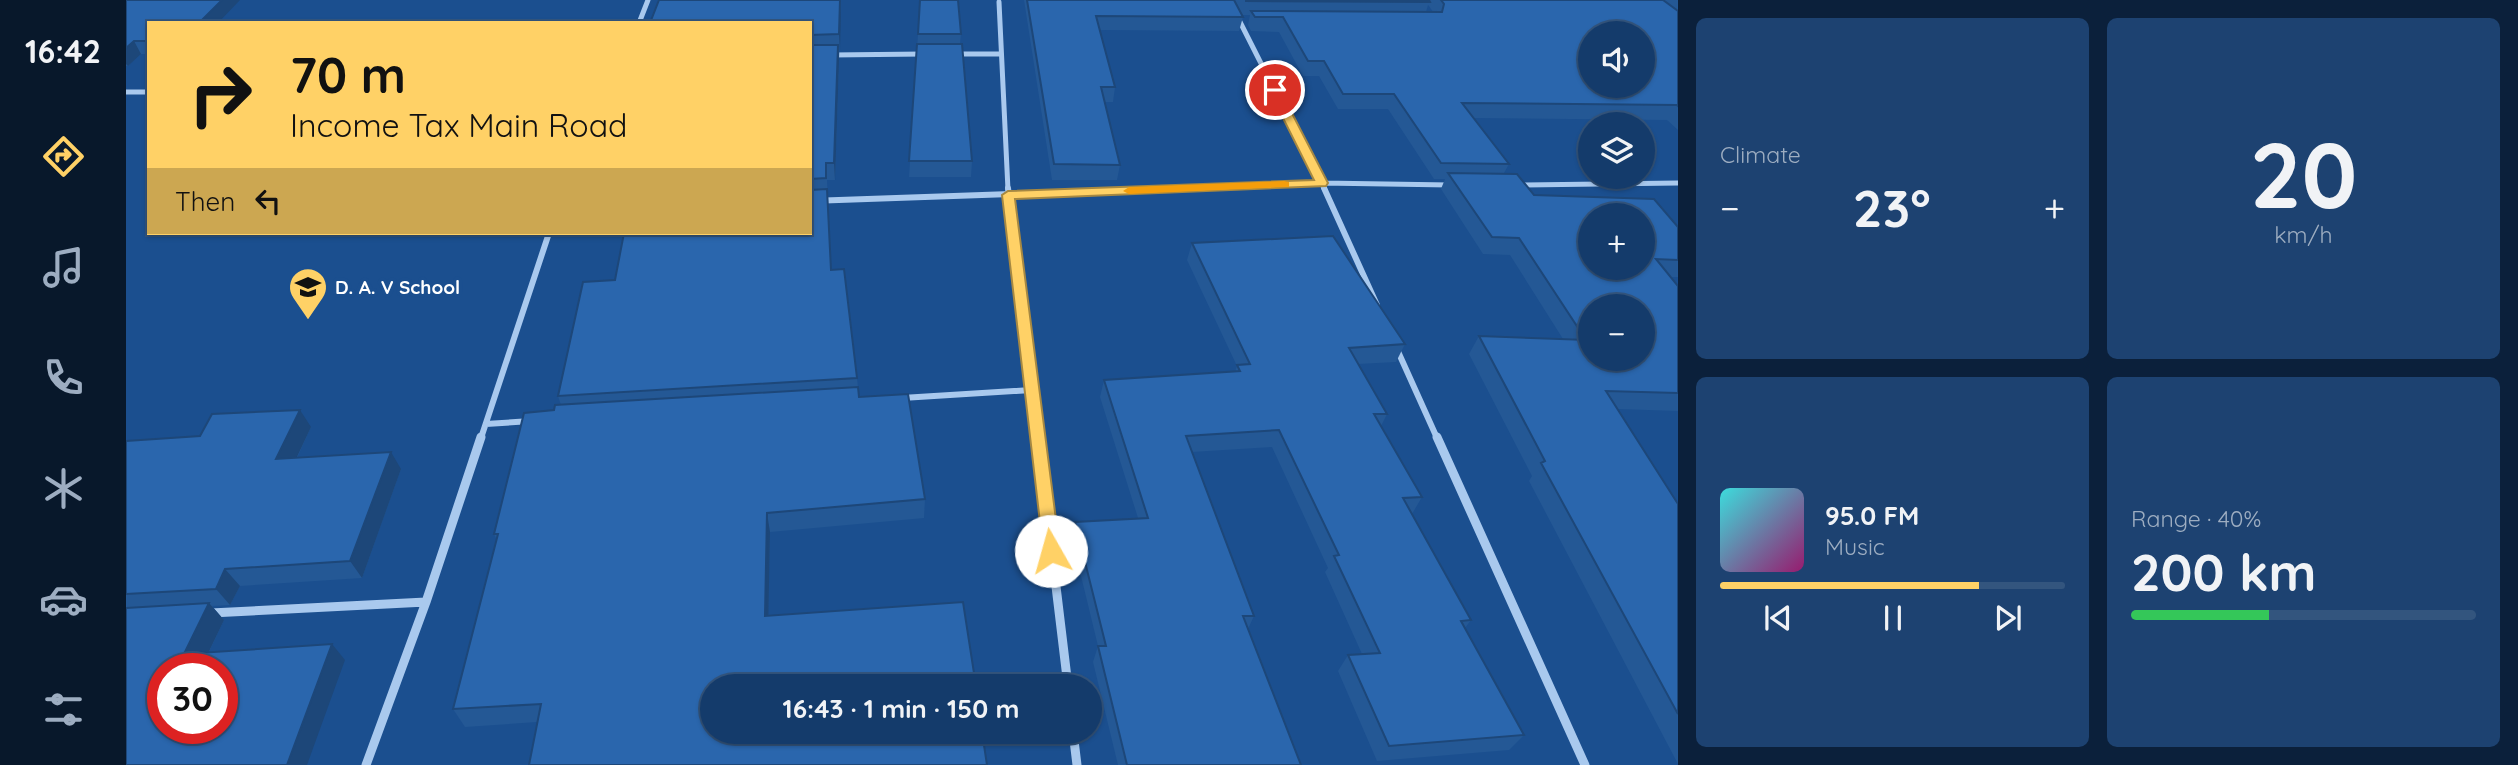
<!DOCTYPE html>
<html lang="en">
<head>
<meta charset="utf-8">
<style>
  :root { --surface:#143b6b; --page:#1d4271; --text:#f1f3f6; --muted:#9dadc1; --line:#33557e; --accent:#ffd166 }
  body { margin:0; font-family:Quicksand,sans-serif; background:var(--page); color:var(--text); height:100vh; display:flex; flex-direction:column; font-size:26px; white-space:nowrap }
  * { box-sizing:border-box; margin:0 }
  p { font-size:23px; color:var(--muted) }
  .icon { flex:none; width:38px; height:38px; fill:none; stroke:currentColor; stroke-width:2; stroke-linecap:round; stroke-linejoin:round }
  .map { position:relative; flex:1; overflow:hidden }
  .side { display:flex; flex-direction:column; gap:18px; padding:18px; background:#0b203b; width:840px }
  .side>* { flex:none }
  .banner { position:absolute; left:21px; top:21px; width:665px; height:214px; border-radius:0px; box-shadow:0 2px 5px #0004,0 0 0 2px var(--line); background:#ffd166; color:#111; overflow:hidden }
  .tools { position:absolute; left:1452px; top:21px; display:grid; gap:14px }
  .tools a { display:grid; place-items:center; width:77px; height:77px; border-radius:50%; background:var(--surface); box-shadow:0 2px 5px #0004,0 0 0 2px var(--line); font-size:35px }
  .speed { position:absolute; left:21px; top:653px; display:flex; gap:14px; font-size:35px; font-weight:700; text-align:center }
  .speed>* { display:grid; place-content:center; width:91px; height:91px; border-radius:50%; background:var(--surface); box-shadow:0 2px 5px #0004,0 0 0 2px var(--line); line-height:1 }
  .speed .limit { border:10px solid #d22; background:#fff; color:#111 }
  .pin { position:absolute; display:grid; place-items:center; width:60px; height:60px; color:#fff; margin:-30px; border:4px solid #fff; border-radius:50%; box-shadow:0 2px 7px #0007 }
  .me { position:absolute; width:77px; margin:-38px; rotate:353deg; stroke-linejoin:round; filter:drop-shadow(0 0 5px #0008) }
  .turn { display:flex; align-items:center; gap:24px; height:147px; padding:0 28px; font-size:32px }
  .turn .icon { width:91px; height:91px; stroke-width:2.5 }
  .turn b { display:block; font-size:49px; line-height:60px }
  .then { display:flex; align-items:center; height:66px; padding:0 28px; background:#0003; gap:14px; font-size:26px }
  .big { font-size:52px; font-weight:700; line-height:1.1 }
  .side .widget { flex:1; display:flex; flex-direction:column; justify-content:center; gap:10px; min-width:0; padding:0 24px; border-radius:10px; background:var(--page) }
  .side .dial { align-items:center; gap:0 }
  .dial b { font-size:91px; line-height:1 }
  .song { display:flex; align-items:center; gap:21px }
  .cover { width:84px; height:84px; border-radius:10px; background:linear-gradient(135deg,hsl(180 70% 55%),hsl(320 70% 35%)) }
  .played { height:7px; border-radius:4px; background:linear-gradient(90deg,var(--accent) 75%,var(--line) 75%) }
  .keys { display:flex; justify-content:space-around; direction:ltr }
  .heat { display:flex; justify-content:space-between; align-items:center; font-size:38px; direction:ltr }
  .charge { height:10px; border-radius:5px; background:linear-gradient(90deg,#34c759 40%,var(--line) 0) }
  .side .tiles { flex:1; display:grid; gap:18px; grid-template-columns:repeat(2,1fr) }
  .trip { position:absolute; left:574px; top:674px; width:402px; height:70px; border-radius:35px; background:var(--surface); box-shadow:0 2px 5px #0004,0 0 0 2px var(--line); font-weight:700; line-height:70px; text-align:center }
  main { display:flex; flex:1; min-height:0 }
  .dock { display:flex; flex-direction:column; width:126px; justify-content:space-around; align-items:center; background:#08182b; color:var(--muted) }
  .dock .icon { width:49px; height:49px }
  .dock .selected { color:var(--accent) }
  .dock b { font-size:32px; color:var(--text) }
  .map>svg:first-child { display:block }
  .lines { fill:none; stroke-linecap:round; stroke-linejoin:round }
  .street-far2 { stroke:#a9c9ee; stroke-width:5 }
  .street-far1 { stroke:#a9c9ee; stroke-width:6 }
  .street { stroke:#a9c9ee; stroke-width:9 }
  .wall { fill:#245895; fill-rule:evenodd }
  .shaded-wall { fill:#1d4779 }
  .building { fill:#2a66ad; stroke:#1d4779; stroke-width:2; fill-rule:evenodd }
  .route { fill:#ffd166; stroke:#a68842; stroke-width:2 }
  .slow { fill:#f59e0b }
  .labels { text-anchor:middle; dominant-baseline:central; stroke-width:7; stroke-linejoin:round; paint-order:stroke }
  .poi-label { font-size:19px; font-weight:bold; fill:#fff; stroke:#1b4f8f; text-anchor:start }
</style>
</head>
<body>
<main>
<nav class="dock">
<b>16:42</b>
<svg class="icon selected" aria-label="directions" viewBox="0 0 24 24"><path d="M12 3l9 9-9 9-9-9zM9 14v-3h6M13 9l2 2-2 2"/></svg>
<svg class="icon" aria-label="music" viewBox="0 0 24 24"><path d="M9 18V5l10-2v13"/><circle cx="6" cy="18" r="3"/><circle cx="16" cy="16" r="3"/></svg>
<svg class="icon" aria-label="phone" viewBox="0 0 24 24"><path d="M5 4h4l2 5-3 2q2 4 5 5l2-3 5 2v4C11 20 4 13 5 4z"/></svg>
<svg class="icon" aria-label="climate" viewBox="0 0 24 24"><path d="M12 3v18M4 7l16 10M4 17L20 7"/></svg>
<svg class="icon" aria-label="car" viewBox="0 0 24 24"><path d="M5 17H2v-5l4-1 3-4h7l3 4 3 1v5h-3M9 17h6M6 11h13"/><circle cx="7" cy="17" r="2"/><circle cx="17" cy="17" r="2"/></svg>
<svg class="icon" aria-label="filters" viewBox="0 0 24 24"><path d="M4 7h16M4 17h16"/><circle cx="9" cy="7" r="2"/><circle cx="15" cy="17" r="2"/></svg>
</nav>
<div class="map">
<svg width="1552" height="765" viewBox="0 0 1552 765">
  <rect width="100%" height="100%" fill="#1b4f8f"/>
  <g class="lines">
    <!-- street-far2 -->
    <path class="street-far2" d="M1103,0L1199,190
      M873,2L882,190
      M513,23L522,0
      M827,54H875
      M705,55L798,54
      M0,92H23
      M1392,185L1552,183
      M1005,190L1196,183L1324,185"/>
    <!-- street-far1 -->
    <path class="street-far1" d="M882,188L912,438
      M1198,188L1251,305
      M684,201L1055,188
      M1270,347L1311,438
      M776,398L905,390
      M360,424L405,421
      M355,438L423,233"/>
    <!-- street -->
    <path class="street" d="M912,437L942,686
      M1311,437L1459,765
      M85,613L300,602
      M947,732L951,765
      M240,765L300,602L355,437"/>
  </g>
  <!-- wall -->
  <path class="wall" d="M0,0L23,23V54H15L2,66H0Z
    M715,0L709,180H701L705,270L731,378L733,397L799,499L798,518L644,532L642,615L411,722L339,727L327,709L371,540L368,534L428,410L435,405L432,396L489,280L684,233V23Z
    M898,0H1108L1117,17L1113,31L974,30L989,87L987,102H978L994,165L991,180H926Z
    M1109,0H1552V130L1541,120L1348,118L1383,164L1378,173L1408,195L1552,227V277H1545L1552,286V411L1492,409L1552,504V764L1403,481L1406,476L1343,354L1353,336L1437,339L1384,255L1357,254L1315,189L1319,179H1308L1262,109H1212L1193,76H1177L1153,32L1125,31L1122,25L1124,15H1116ZM1302,5L1303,6L1307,12H1300Z
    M792,34H835L834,44L846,161L845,177H783Z
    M1066,243L1279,344L1270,362L1232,364L1261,414L1255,426L1296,497L1286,514L1345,620L1339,628L1398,735L1383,750L1251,761L1212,671L1222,655L1236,654L1199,572L1202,568L1146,447L1066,452L1128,616L1122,629L1175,765H992L967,662L972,646L946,539L949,522L1012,518L974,397L978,380L1109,372L1111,366L1061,260Z
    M185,427L171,458L275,469L236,578L114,586L104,605L86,606L98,620L83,652L219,660L0,765V441L74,436Z"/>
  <!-- shaded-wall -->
  <path class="shaded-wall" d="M96,0H114L92,23H73Z
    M715,0V10L714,50L713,34Z
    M8,41L15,54L2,66L0,64V48Z
    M712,45L713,60L709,180L708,163Z
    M174,410L185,427L162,476L150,459Z
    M265,452L275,469L236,578L224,561Z
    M641,513L644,532L642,634L639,616Z
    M99,569L114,586L104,605L90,589Z
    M83,603L98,620L75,668L58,654Z
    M206,644L219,660L181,765H161Z"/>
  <!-- building -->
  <path class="building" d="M0,0H96L73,23H23V41H8L0,48Z
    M533,0H714L713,34L684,35V23H524Z
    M794,0H832L835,34H792Z
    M901,0H1108L1117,17L970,16L989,87H975L994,165L928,164Z
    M1120,0H1303L1304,2L1120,1Z
    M1315,0H1537L1552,11V106L1551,105L1336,103L1383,164L1315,163L1268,94H1217L1198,61H1182L1157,17H1129L1125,11L1316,12L1318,4ZM1465,33H1517V86H1465Z
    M791,44H836L846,161H783Z
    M684,45H712L708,163H700V178L684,179Z
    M1322,173L1391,174L1408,195L1528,199L1552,227V260L1530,259L1552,286V393L1480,391L1552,504V714L1415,463L1419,461L1353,336L1460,340L1393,238L1366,237ZM1465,215H1517V268H1465ZM1465,306H1517V359H1465Z
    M701,189L705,270L718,269L731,378L432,396L457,282L489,280L498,233H684V190Z
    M1207,236L1279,344L1223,348L1261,414H1248L1296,497L1277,498L1345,620L1335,621L1398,735L1263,746L1222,655L1254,653L1208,556L1213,555L1153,430L1060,436L1128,616H1117L1175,765H1001L972,646H980L949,522L1022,518L978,380L1114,371L1111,365L1124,364L1066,243Z
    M732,387L733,397L782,394L799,499L641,513L639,616L837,602L850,686H586V732H856L861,765H403L415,704L327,709L372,534H368L398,413L428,410L429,405Z
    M174,410L150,459L265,452L224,561L99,569L90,589L0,594V441L74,436L86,414Z
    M83,603L58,654L206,644L161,765H0V608ZM37,668H96V728H37Z"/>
  <!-- route -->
  <path class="route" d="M1149,87L1154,90L1202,183L1200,186L889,199L934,551L932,557H918L876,195L882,191L1188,180L1143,90Z"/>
  <!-- slow -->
  <path class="slow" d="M1158,181L1163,182V187L1003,194L997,191L1003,187Z"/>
  <!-- icons -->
  <defs>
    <symbol id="school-pin" viewBox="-11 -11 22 30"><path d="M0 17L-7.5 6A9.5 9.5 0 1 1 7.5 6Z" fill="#ffd166" stroke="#1b4f8f"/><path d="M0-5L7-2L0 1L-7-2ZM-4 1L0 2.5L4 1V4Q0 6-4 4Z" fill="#111"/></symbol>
  </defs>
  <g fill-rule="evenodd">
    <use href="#school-pin" x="160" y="265" width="44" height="60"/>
  </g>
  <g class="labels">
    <!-- poi labels -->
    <g class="poi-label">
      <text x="209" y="287">D. A. V School</text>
    </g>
  </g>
</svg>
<div class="tools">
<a><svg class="icon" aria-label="sound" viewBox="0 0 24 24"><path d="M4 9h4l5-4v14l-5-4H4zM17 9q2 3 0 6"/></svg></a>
<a><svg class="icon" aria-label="layers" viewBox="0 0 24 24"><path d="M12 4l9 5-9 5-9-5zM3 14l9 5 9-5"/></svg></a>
<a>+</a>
<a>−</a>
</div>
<div class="speed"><div class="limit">30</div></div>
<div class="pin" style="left:1149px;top:90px;background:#d93025"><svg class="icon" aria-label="arrive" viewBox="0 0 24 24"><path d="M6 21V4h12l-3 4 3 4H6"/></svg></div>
<svg class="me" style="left:925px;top:551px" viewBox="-20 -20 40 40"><circle r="19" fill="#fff"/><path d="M0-13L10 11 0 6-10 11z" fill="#ffd166"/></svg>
<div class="trip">16:43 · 1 min · 150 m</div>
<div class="banner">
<div class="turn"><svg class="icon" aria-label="right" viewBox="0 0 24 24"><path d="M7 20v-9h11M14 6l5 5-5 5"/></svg><div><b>70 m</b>Income Tax Main Road</div></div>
<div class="then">Then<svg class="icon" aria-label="left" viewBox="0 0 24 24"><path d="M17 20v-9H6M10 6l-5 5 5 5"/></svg></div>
</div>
</div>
<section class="side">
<div class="tiles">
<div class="widget"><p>Climate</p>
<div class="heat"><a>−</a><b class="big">23°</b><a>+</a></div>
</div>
<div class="widget dial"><b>20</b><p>km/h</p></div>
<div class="widget">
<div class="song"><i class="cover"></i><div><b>95.0 FM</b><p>Music</p></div></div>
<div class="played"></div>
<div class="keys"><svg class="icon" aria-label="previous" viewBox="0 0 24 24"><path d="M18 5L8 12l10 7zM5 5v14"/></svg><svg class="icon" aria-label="pause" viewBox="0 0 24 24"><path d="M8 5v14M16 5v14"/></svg><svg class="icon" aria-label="next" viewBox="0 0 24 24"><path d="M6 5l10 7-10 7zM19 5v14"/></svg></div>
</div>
<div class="widget"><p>Range · 40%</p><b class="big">200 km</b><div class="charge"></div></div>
</div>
</section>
</main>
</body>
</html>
